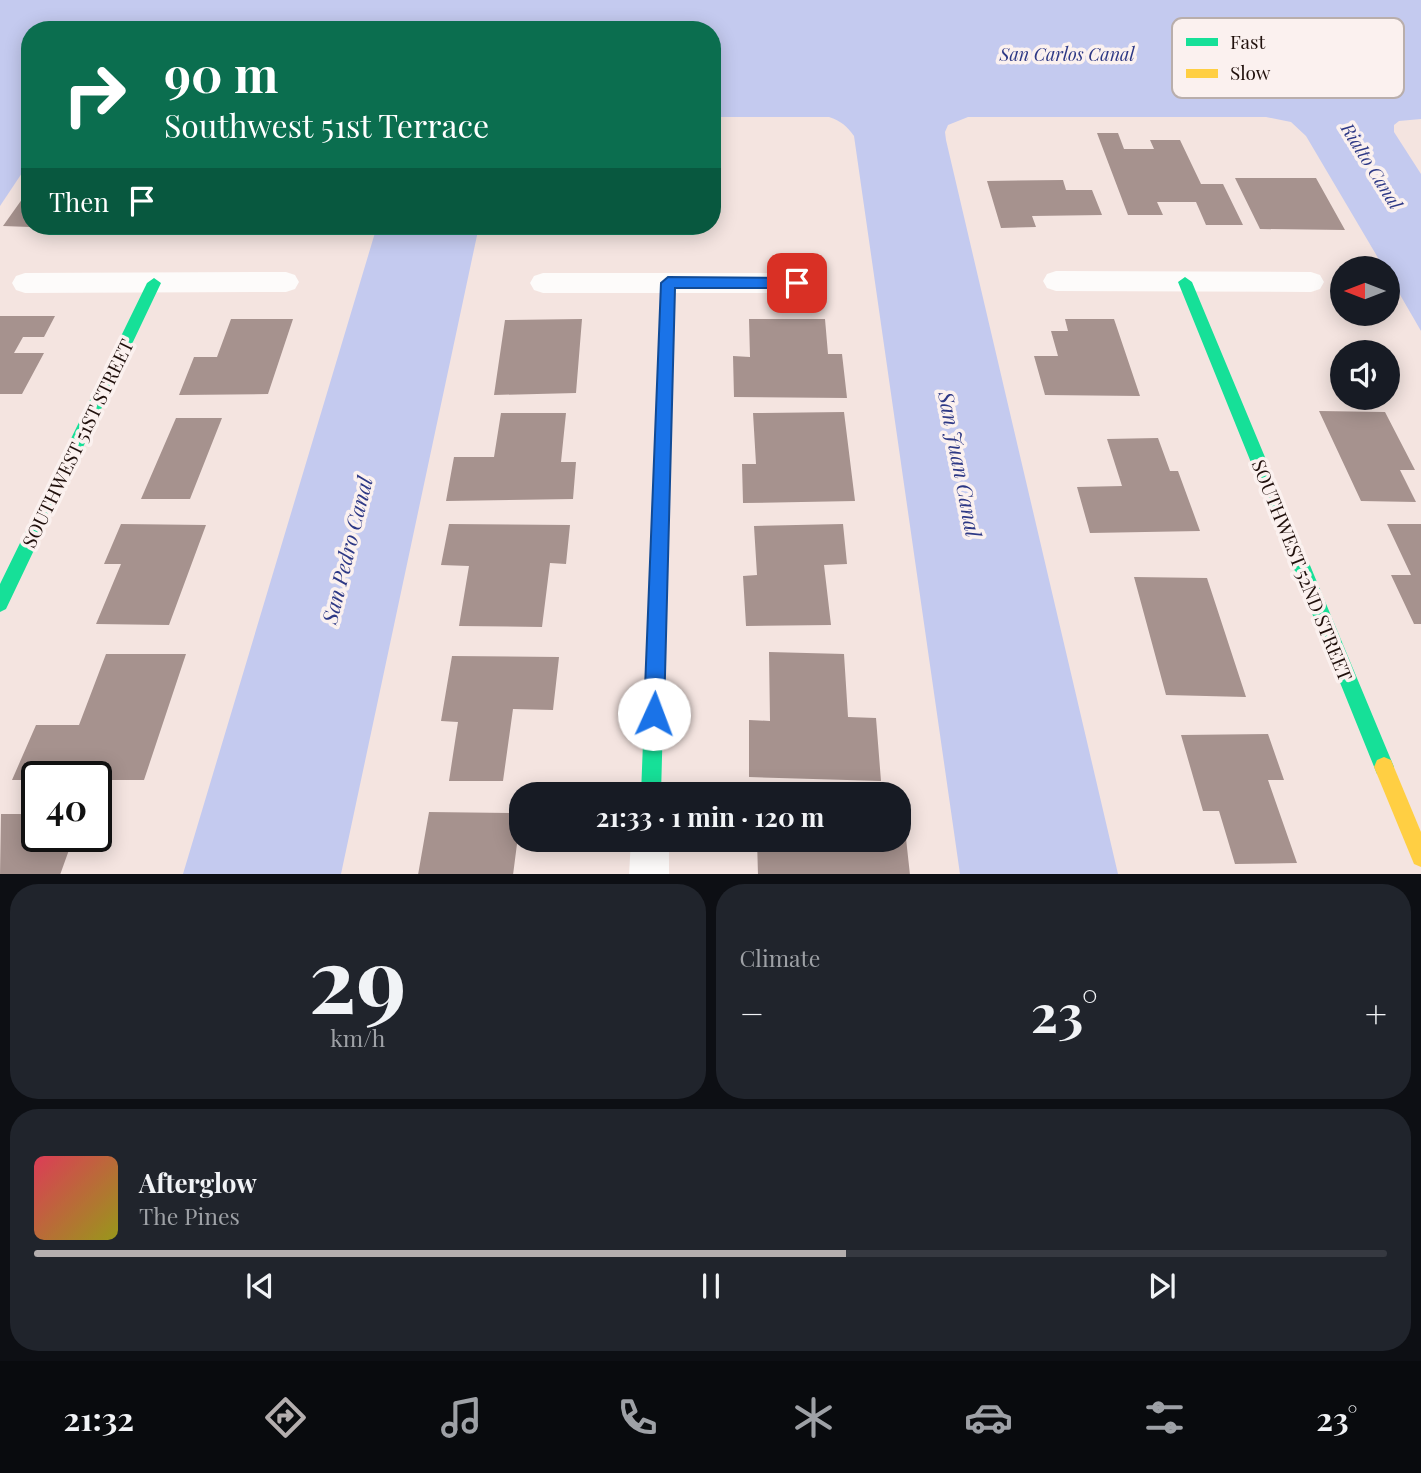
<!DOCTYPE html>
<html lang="en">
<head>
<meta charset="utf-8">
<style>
  :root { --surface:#171b24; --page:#20242c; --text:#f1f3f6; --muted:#9ea1a6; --line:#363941; --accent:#b4aeae }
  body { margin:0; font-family:"Playfair Display",serif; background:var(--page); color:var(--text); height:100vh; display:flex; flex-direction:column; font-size:26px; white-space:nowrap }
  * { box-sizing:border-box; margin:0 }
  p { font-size:23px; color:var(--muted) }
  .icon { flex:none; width:38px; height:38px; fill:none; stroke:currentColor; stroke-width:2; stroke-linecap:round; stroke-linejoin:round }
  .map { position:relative; height:874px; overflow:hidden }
  .details { display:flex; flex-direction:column; gap:10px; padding:10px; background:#0d0f14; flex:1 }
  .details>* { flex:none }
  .guide { position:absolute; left:21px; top:21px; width:700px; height:214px; border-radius:28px; box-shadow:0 4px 18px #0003; background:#0b6e4f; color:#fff; overflow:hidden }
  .needle { width:46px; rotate:270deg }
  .controls { position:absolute; left:1330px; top:256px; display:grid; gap:14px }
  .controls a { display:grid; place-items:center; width:70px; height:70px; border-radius:50%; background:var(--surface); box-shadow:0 4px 18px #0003; font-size:35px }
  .speed { position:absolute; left:21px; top:761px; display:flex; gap:14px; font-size:35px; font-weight:700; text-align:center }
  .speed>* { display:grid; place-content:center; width:91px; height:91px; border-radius:50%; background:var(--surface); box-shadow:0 4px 18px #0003; line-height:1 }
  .speed .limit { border:4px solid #111; border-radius:10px; background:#fff; color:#111 }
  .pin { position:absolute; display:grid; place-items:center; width:60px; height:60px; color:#fff; margin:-30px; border-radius:14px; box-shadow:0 4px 10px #0006 }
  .me { position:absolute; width:77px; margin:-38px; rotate:2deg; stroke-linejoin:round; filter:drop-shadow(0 0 5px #0008) }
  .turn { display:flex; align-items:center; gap:24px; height:147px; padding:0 28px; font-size:32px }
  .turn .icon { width:91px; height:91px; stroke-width:2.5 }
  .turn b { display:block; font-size:49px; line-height:60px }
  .then { display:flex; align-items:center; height:66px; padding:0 28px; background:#0003; gap:14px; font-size:26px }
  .big { font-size:52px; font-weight:700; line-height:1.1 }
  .details .widget { flex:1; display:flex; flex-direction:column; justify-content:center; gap:10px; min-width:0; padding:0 24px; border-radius:28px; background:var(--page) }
  .details .dial { align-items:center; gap:0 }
  .dial b { font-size:91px; line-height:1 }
  .song { display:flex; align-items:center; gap:21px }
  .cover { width:84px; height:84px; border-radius:10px; background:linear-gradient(135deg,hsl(350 70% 55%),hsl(60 70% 35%)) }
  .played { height:7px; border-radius:4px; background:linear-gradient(90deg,var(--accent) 60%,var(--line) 60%) }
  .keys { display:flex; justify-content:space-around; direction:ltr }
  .heat { display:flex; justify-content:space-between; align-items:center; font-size:38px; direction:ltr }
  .details .tiles { flex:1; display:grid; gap:10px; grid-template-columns:1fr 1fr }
  .widget:last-child { grid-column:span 2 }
  .trip { position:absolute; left:509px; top:782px; width:402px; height:70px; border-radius:28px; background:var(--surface); box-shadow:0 4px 18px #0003; font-weight:700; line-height:70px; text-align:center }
  .tabs { display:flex; height:112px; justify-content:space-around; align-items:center; background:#090b0e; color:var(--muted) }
  .tabs .icon { width:49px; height:49px }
  .tabs .selected { color:var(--accent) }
  .tabs b { font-size:32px; color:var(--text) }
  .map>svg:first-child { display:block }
  .water { fill:#c4caef }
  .building { fill:#a6928e }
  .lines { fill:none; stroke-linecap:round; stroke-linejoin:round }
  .street { fill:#fdfbfa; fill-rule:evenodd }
  .fast { fill:#16e098; fill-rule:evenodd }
  .slow { fill:#ffcf43; fill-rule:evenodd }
  .route { fill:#1a73e8; stroke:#114b97; stroke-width:2 }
  .labels { text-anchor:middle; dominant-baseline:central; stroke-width:7; stroke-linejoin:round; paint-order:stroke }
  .far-water-label { font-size:18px; font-style:italic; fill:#2d3885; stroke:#fbf1ef }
  .street-label { font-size:19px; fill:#20100c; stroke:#fbf1ef }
  .water-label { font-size:21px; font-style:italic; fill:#2d3885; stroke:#fbf1ef }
  .key { fill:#fbf1ef; stroke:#b9aeab; stroke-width:2 }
  .key-label { font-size:19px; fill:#20100c }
</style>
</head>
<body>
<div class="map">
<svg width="1421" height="875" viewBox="0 0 1421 875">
  <rect width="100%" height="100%" fill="#f4e4e0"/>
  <!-- water -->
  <path class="water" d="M0,0H1421V119L1399,121L1394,125V132L1421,174V331L1388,274V268H1384L1306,136L1291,122L1266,117H968L948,125L945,132L946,140L1118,874H960L854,136C847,126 841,121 829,117H712V30H30V161L0,206Z
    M377,226H479L341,874H183Z"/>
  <!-- building -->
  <path class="building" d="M1097,133H1118L1124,149H1154L1150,140H1180L1201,184H1223L1243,225H1206L1196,202H1157L1163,215H1128Z
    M712,153H715V207H712Z
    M1235,178H1316L1345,230L1260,229Z
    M1063,180L1066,190H1092L1102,215L1032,216L1036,227L1001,228L987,181Z
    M30,188V227L3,226Z
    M279,226H311L309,232L277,233Z
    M542,226H583L582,233H541Z
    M0,316H55L44,337H23L14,353H44L22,394H0Z
    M231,319H293L268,394L179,395L194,357H217Z
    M582,319L576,393L494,395L505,320Z
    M749,319H825L828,354H842L847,398L734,397L733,356L750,357Z
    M1065,319H1114L1140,396L1045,395L1034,356H1058L1051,331H1068Z
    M1319,411L1385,412L1415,470H1400L1416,502L1361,501Z
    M844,412L855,501L743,503L742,464H756L753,413Z
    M501,413H566L561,462H576L573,499L446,501L454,457H494Z
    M176,418H222L190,499H141Z
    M1158,438L1170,471H1178L1200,531L1090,533L1077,487L1122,486L1107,439Z
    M121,524L206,525L169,625L96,624L121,564H104Z
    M449,524L570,525L566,564L550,563L542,627L459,626L469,566L441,565Z
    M843,524L847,564L824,565L831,625L746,626L743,576L757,575L754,526Z
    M1387,524H1421V624H1414L1391,575H1411Z
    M1134,577L1207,578L1246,697L1166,695Z
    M769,652L844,654L848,717L876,718L881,781L749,777V720L770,721Z
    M106,654H186L144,780H96V777H37V780H12L36,725H79Z
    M452,656L559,657L553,710L513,709L503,781H449L458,722L441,721Z
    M1268,734L1284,780H1268L1297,863L1235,864L1219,811H1203L1181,735Z
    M900,811H903L910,875H758L757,840H900Z
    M429,812L521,813L513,875H418Z
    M1,814H37V836H74L60,875H0Z"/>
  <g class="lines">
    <!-- street -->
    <path class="street" d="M1056,271L1311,272L1320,275L1324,282L1320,289L1311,292L1056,291L1047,288L1043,281L1047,274Z
      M286,272L295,275L299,282L295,289L286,292L25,293L16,290L12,283L16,276L25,273Z
      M543,273H797L806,276L810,283L806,290L797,293H543L534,290L530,283L534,276Z
      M631,840H669V875H629Z"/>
    <!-- fast -->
    <path class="fast" d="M1185,277L1192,282L1394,767L1391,774L1384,777L1377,774L1178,282Z
      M154,278L161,283L6,609L0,612V584L147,283Z
      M668,278L675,283L661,794H641L661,283Z"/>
    <!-- slow -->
    <path class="slow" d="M1384,757L1391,760L1421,832V867L1414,864L1374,767L1377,760Z"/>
  </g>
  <!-- route -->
  <path class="route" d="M668,277L797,278L804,283L797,288H675L664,714L661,720L654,723L647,720L644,714L661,283Z"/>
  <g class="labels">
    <!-- far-water labels -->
    <g class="far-water-label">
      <text x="1067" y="54">San Carlos Canal</text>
      <text transform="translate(1372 166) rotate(58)">Rialto Canal</text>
    </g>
    <!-- street labels -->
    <g class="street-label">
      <text transform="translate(77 443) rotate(-64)">SOUTHWEST 51ST STREET</text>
      <text transform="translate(1303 570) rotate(68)">SOUTHWEST 52ND STREET</text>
    </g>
    <!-- water labels -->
    <g class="water-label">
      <text transform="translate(961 464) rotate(79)">San Juan Canal</text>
      <text transform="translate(346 550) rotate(-76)">San Pedro Canal</text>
    </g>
  </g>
  <!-- legend -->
  <rect x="1172" y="18" width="232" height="80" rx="10" class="key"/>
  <rect x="1186" y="38" width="32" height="8" fill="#16e098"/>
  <rect x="1186" y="69" width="32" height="9" fill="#ffcf43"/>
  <g class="key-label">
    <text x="1230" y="49">Fast</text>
    <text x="1230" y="80">Slow</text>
  </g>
</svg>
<div class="controls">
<a><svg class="needle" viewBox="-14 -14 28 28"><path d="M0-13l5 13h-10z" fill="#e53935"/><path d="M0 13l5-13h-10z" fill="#9ea1a6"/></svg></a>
<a><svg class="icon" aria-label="sound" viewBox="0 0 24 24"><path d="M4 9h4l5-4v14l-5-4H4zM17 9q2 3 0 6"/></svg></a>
</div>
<div class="speed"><div class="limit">40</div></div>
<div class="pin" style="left:797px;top:283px;background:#d93025"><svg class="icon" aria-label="arrive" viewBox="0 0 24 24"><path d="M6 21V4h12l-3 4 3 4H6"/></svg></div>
<svg class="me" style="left:654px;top:714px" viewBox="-20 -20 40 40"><circle r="19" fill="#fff"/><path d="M0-13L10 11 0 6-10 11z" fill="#1a73e8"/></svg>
<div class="trip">21:33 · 1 min · 120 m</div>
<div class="guide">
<div class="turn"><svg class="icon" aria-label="right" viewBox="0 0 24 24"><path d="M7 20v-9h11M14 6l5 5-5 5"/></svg><div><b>90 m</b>Southwest 51st Terrace</div></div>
<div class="then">Then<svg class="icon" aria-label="arrive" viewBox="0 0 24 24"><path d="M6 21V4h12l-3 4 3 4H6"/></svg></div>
</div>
</div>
<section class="details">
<div class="tiles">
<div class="widget dial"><b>29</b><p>km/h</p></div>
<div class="widget"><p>Climate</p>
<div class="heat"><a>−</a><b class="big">23°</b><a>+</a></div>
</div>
<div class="widget">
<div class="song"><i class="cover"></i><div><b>Afterglow</b><p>The Pines</p></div></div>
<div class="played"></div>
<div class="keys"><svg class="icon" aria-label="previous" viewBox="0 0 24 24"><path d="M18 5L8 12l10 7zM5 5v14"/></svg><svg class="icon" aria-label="pause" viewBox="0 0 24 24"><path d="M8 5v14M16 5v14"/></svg><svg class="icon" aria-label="next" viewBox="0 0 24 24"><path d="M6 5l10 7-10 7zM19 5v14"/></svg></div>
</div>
</div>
</section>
<nav class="tabs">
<b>21:32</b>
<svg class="icon selected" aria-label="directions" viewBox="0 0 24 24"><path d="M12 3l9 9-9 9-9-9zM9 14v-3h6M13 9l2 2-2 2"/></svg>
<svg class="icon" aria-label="music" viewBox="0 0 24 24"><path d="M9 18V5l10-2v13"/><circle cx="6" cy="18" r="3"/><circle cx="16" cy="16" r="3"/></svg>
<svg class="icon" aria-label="phone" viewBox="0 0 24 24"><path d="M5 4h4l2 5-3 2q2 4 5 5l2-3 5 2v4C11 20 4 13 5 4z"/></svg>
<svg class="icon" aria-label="climate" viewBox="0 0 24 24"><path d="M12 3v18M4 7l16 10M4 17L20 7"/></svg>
<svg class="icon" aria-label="car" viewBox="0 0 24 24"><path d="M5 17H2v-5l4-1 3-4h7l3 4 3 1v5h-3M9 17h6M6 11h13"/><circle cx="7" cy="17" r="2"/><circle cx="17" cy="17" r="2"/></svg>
<svg class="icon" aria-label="filters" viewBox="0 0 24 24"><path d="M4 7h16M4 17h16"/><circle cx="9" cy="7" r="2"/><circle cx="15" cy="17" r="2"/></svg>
<b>23°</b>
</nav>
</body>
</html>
